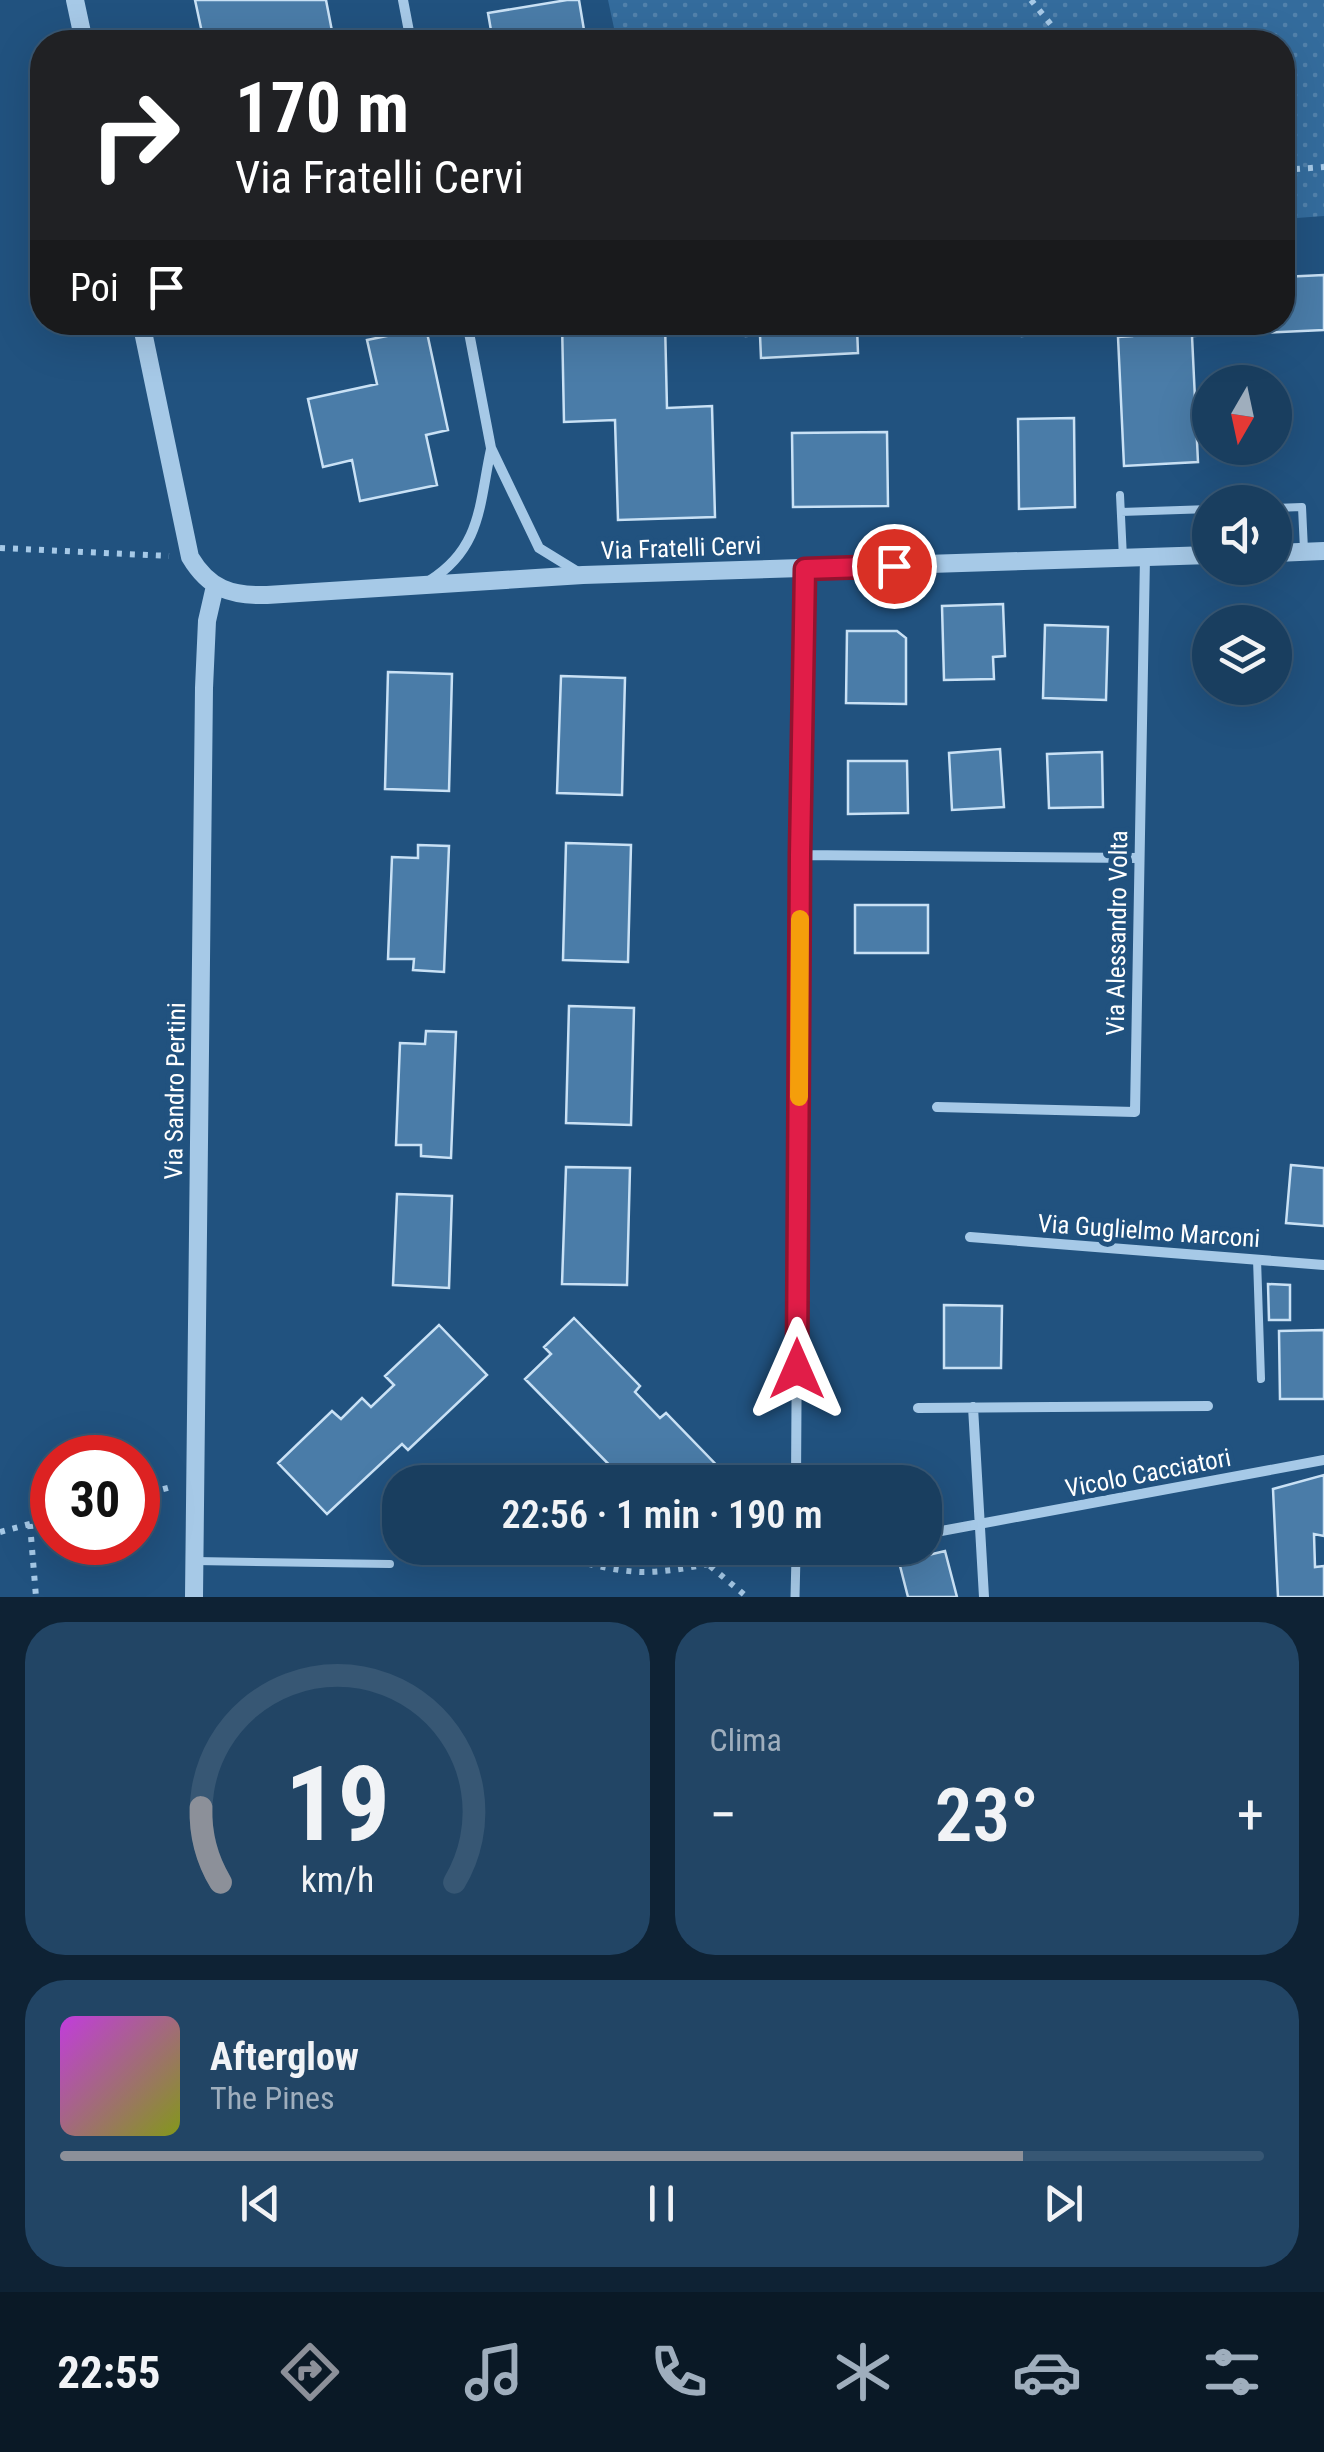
<!DOCTYPE html>
<html lang="it">
<head>
<meta charset="utf-8">
<style>
  :root { --surface:#193e5f; --page:#224565; --text:#f1f3f6; --muted:#9faebd; --line:#375774; --accent:#8c9099 }
  body { margin:0; font-family:"Roboto Condensed",sans-serif; background:var(--page); color:var(--text); height:100vh; display:flex; flex-direction:column; font-size:38px; white-space:nowrap }
  * { box-sizing:border-box; margin:0 }
  p { font-size:32px; color:var(--muted) }
  .icon { flex:none; width:55px; height:55px; fill:none; stroke:currentColor; stroke-width:2; stroke-linecap:round; stroke-linejoin:round }
  .map { position:relative; height:1597px; overflow:hidden }
  .side { display:flex; flex-direction:column; gap:25px; padding:25px; background:#0e2234; flex:1 }
  .side>* { flex:none }
  .banner { position:absolute; left:30px; top:30px; width:1265px; height:305px; border-radius:40px; box-shadow:0 10px 40px #0002,0 0 0 2px var(--line); background:#202124; color:#fff; overflow:hidden }
  .needle { width:65px; rotate:189deg }
  .controls { position:absolute; left:1192px; top:365px; display:grid; gap:20px }
  .controls a { display:grid; place-items:center; width:100px; height:100px; border-radius:50%; background:var(--surface); box-shadow:0 10px 40px #0002,0 0 0 2px var(--line); font-size:50px }
  .speed { position:absolute; left:30px; top:1435px; display:flex; gap:20px; font-size:50px; font-weight:700; text-align:center }
  .speed>* { display:grid; place-content:center; width:130px; height:130px; border-radius:50%; background:var(--surface); box-shadow:0 10px 40px #0002,0 0 0 2px var(--line); line-height:1 }
  .speed .limit { border:15px solid #d22; background:#fff; color:#111 }
  .pin { position:absolute; display:grid; place-items:center; width:85px; height:85px; color:#fff; margin:-42px; border:5px solid #fff; border-radius:50%; box-shadow:0 2px 10px #0007 }
  .me { position:absolute; width:110px; margin:-55px; rotate:0deg; stroke-linejoin:round; filter:drop-shadow(0 0 8px #0008) }
  .turn { display:flex; align-items:center; gap:35px; height:210px; padding:0 40px; font-size:45px }
  .turn .icon { width:130px; height:130px; stroke-width:2.5 }
  .turn b { display:block; font-size:70px; line-height:85px }
  .then { display:flex; align-items:center; height:95px; padding:0 40px; background:#0003; gap:20px; font-size:38px }
  .big { font-size:75px; font-weight:600; line-height:1.1 }
  .side .widget { flex:1; display:flex; flex-direction:column; justify-content:center; gap:15px; min-width:0; padding:0 35px; border-radius:40px; background:var(--page) }
  .side .dial { align-items:center; gap:0 }
  .dial svg { height:260px; overflow:visible; fill:none; stroke:var(--line); stroke-width:7; stroke-linecap:round; text-anchor:middle }
  .dial text { fill:var(--text); stroke:none }
  .song { display:flex; align-items:center; gap:30px }
  .cover { width:120px; height:120px; border-radius:15px; background:linear-gradient(135deg,hsl(290 70% 55%),hsl(70 70% 35%)) }
  .played { height:10px; border-radius:5px; background:linear-gradient(90deg,var(--accent) 80%,var(--line) 80%) }
  .keys { display:flex; justify-content:space-around; direction:ltr }
  .heat { display:flex; justify-content:space-between; align-items:center; font-size:55px; direction:ltr }
  .side .tiles { flex:1; display:grid; gap:25px; grid-template-columns:1fr 1fr }
  .widget:last-child { grid-column:span 2 }
  .trip { position:absolute; left:382px; top:1465px; width:560px; height:100px; border-radius:40px; background:var(--surface); box-shadow:0 10px 40px #0002,0 0 0 2px var(--line); font-weight:600; line-height:100px; text-align:center }
  .tabs { display:flex; height:160px; justify-content:space-around; align-items:center; background:#0a1926; color:var(--muted) }
  .tabs .icon { width:70px; height:70px }
  .tabs .current { color:var(--accent) }
  .tabs b { font-size:45px; color:var(--text) }
  .map>svg:first-child { display:block }
  .park { fill:url(#park-dots) }
  .building { fill:#4a7ca8; stroke:#c9e1f5; stroke-width:2.5 }
  .lines { fill:none; stroke-linecap:round; stroke-linejoin:round }
  .path { stroke:#a6c9e7; stroke-width:6; stroke-dasharray:5 8; stroke-linecap:butt }
  .service { stroke:#a6c9e7; stroke-width:8 }
  .pedestrian { stroke:#a6c9e7; stroke-width:9 }
  .minor { stroke:#a6c9e7; stroke-width:10 }
  .tertiary { stroke:#a6c9e7; stroke-width:18 }
  .route-casing { stroke:#92132f; stroke-width:25 }
  .route { stroke:#e11d48; stroke-width:18 }
  .slow { stroke:#f59e0b; stroke-width:18 }
  .labels { text-anchor:middle; dominant-baseline:central; stroke-width:10; stroke-linejoin:round; paint-order:stroke }
  .street-label { font-size:25px; fill:#fff; stroke:#21527f }
</style>
</head>
<body>
<div class="map">
<svg width="1324" height="1597" viewBox="0 0 1324 1597">
  <defs>
    <pattern id="park-dots" width="8" height="8" patternUnits="userSpaceOnUse" patternTransform="scale(2.5)"><rect width="8" height="8" fill="#346c9d"/><path d="M2 2h.1M6 6h.1" fill="none" stroke="#5282ac" stroke-width="1.8" stroke-linecap="round"/></pattern>
  </defs>
  <rect width="100%" height="100%" fill="#21527f"/>
  <!-- park -->
  <path class="park" d="M608,0H1324V216L1283,219L1282,42H617Z"/>
  <!-- building -->
  <path class="building" d="M195,0H326L332,31L275,42H204Z
    M567,0H579L586,42H493L488,13Z
    M1324,275V330L1192,336L1198,462L1124,466L1118,337L1132,336L1131,322H1282V277Z
    M264,322H306L266,330Z
    M562,322H665L667,408L712,406L715,517L618,520L615,420L564,422Z
    M746,322H873V327H857L858,353L761,358L760,335L746,336Z
    M1021,322H1058L1059,333L1022,336Z
    M426,328L448,430L426,435L437,485L360,501L352,460L323,467L308,399L377,384L367,340Z
    M1074,418L1075,507L1019,509L1018,419Z
    M887,432L888,506L793,507L792,433Z
    M1003,604L1005,656L993,657L994,679L944,680L942,606Z
    M1045,625L1108,627L1106,700L1043,698Z
    M847,631H897L906,638V704L846,703Z
    M388,672L452,674L449,791L385,789Z
    M561,676L625,678L622,795L557,793Z
    M1000,749L1004,807L952,810L949,753Z
    M1102,752L1103,807L1049,808L1047,754Z
    M848,761H907L908,813L848,814Z
    M566,843L631,845L628,962L563,960Z
    M418,845L449,846L444,972L413,970L414,959H388L392,857L418,858Z
    M855,905H928V953H855Z
    M569,1006L634,1008L631,1125L566,1123Z
    M426,1031L456,1032L451,1158L421,1156V1145H396L400,1043L425,1044Z
    M1291,1165L1324,1168V1226L1286,1223Z
    M566,1167L630,1168L627,1285L562,1284Z
    M397,1194L452,1196L449,1288L393,1285Z
    M1268,1284L1290,1285V1320H1269Z
    M944,1305L1002,1306L1001,1368H944Z
    M574,1318L640,1386L635,1392L660,1418L666,1413L730,1479L727,1482H626L525,1379L551,1354L544,1347Z
    M439,1325L487,1375L408,1450L402,1444L327,1514L278,1463L332,1411L341,1419L362,1398L371,1407L394,1385L385,1376Z
    M1324,1330V1399H1280L1279,1331Z
    M1324,1475V1536L1314,1534L1315,1567L1324,1566V1597H1278L1273,1489Z
    M945,1551L957,1597H908L899,1562Z"/>
  <g class="lines">
    <!-- path -->
    <path class="path" d="M1031,0L1065,42
      M1282,170L1324,167
      M0,548L169,556
      M138,1496L175,1486
      M30,1524L36,1597
      M0,1532L52,1518
      M525,1548C563,1556 600,1570 640,1572C687,1573 733,1554 780,1556
      M710,1566L747,1597"/>
    <!-- service -->
    <path class="service" d="M1120,495L1123,558
      M1275,508L1302,507L1304,550
      M1121,512L1210,509
      M1257,1259L1261,1379
      M195,1561L390,1564"/>
    <!-- pedestrian -->
    <path class="pedestrian" d="M795,1597L796,1556L832,1550"/>
    <!-- minor -->
    <path class="minor" d="M403,0L411,42
      M467,322L491,448L539,548L578,572
      M429,581C482,548 479,504 491,449
      M800,855L1138,858
      M937,1107L1135,1112L1145,557
      M970,1237L1324,1265
      M973,1407L984,1597
      M918,1408L1208,1406
      M796,1482L800,855L805,569
      M925,1534L1324,1460
      M832,1550L845,1548
      M796,1556V1548"/>
    <!-- tertiary -->
    <path class="tertiary" d="M75,0L84,42
      M141,322L190,557C209,589 231,596 267,595L583,575L1210,555
      M1275,553L1324,551
      M194,1597L204,688L207,621L215,586"/>
  </g>
  <g class="lines">
    <defs>
      <path id="route" d="M797,1369L800,855L805,569L894,566"/>
    </defs>
    <!-- route casing -->
    <use href="#route" class="route-casing"/>
    <!-- route -->
    <use href="#route" class="route"/>
    <!-- slow -->
    <path class="slow" d="M799,1097L800,919"/>
  </g>
  <g class="labels">
    <!-- street labels -->
    <g class="street-label">
      <text transform="translate(681 548) rotate(-2)">Via Fratelli Cervi</text>
      <text transform="translate(1117 933) rotate(-89)">Via Alessandro Volta</text>
      <text transform="translate(175 1091) rotate(-89)">Via Sandro Pertini</text>
      <text transform="translate(1149 1231) rotate(4)">Via Guglielmo Marconi</text>
      <text transform="translate(1148 1473) rotate(-11)">Vicolo Cacciatori</text>
    </g>
  </g>
</svg>
<div class="controls">
<a><svg class="needle" viewBox="-14 -14 28 28"><path d="M0-13l5 13h-10z" fill="#e53935"/><path d="M0 13l5-13h-10z" fill="#9faebd"/></svg></a>
<a><svg class="icon" aria-label="sound" viewBox="0 0 24 24"><path d="M4 9h4l5-4v14l-5-4H4zM17 9q2 3 0 6"/></svg></a>
<a><svg class="icon" aria-label="layers" viewBox="0 0 24 24"><path d="M12 4l9 5-9 5-9-5zM3 14l9 5 9-5"/></svg></a>
</div>
<div class="speed"><div class="limit">30</div></div>
<div class="pin" style="left:894px;top:566px;background:#d93025"><svg class="icon" aria-label="arrive" viewBox="0 0 24 24"><path d="M6 21V4h12l-3 4 3 4H6"/></svg></div>
<svg class="me" style="left:797px;top:1369px" viewBox="-20 -20 40 40"><path d="M0-17L14 15 0 8-14 15z" fill="#e11d48" stroke="#fff" stroke-width="4"/></svg>
<div class="trip">22:56 · 1 min · 190 m</div>
<div class="banner">
<div class="turn"><svg class="icon" aria-label="right" viewBox="0 0 24 24"><path d="M7 20v-9h11M14 6l5 5-5 5"/></svg><div><b>170 m</b>Via Fratelli Cervi</div></div>
<div class="then">Poi<svg class="icon" aria-label="arrive" viewBox="0 0 24 24"><path d="M6 21V4h12l-3 4 3 4H6"/></svg></div>
</div>
</div>
<section class="side">
<div class="tiles">
<div class="widget dial"><svg viewBox="0 0 100 80">
<path d="M14 69A42 42 0 1 1 86 69"/>
<path d="M14 69A42 42 0 0 1 8 46" stroke="#8c9099"/>
<text x="50" y="56" font-size="32" font-weight="700">19</text>
<text x="50" y="72" font-size="11">km/h</text>
</svg></div>
<div class="widget"><p>Clima</p>
<div class="heat"><a>−</a><b class="big">23°</b><a>+</a></div>
</div>
<div class="widget">
<div class="song"><i class="cover"></i><div><b>Afterglow</b><p>The Pines</p></div></div>
<div class="played"></div>
<div class="keys"><svg class="icon" aria-label="previous" viewBox="0 0 24 24"><path d="M18 5L8 12l10 7zM5 5v14"/></svg><svg class="icon" aria-label="pause" viewBox="0 0 24 24"><path d="M8 5v14M16 5v14"/></svg><svg class="icon" aria-label="next" viewBox="0 0 24 24"><path d="M6 5l10 7-10 7zM19 5v14"/></svg></div>
</div>
</div>
</section>
<nav class="tabs">
<b>22:55</b>
<svg class="icon current" aria-label="directions" viewBox="0 0 24 24"><path d="M12 3l9 9-9 9-9-9zM9 14v-3h6M13 9l2 2-2 2"/></svg>
<svg class="icon" aria-label="music" viewBox="0 0 24 24"><path d="M9 18V5l10-2v13"/><circle cx="6" cy="18" r="3"/><circle cx="16" cy="16" r="3"/></svg>
<svg class="icon" aria-label="phone" viewBox="0 0 24 24"><path d="M5 4h4l2 5-3 2q2 4 5 5l2-3 5 2v4C11 20 4 13 5 4z"/></svg>
<svg class="icon" aria-label="climate" viewBox="0 0 24 24"><path d="M12 3v18M4 7l16 10M4 17L20 7"/></svg>
<svg class="icon" aria-label="car" viewBox="0 0 24 24"><path d="M5 17H2v-5l4-1 3-4h7l3 4 3 1v5h-3M9 17h6M6 11h13"/><circle cx="7" cy="17" r="2"/><circle cx="17" cy="17" r="2"/></svg>
<svg class="icon" aria-label="filters" viewBox="0 0 24 24"><path d="M4 7h16M4 17h16"/><circle cx="9" cy="7" r="2"/><circle cx="15" cy="17" r="2"/></svg>
</nav>
</body>
</html>
